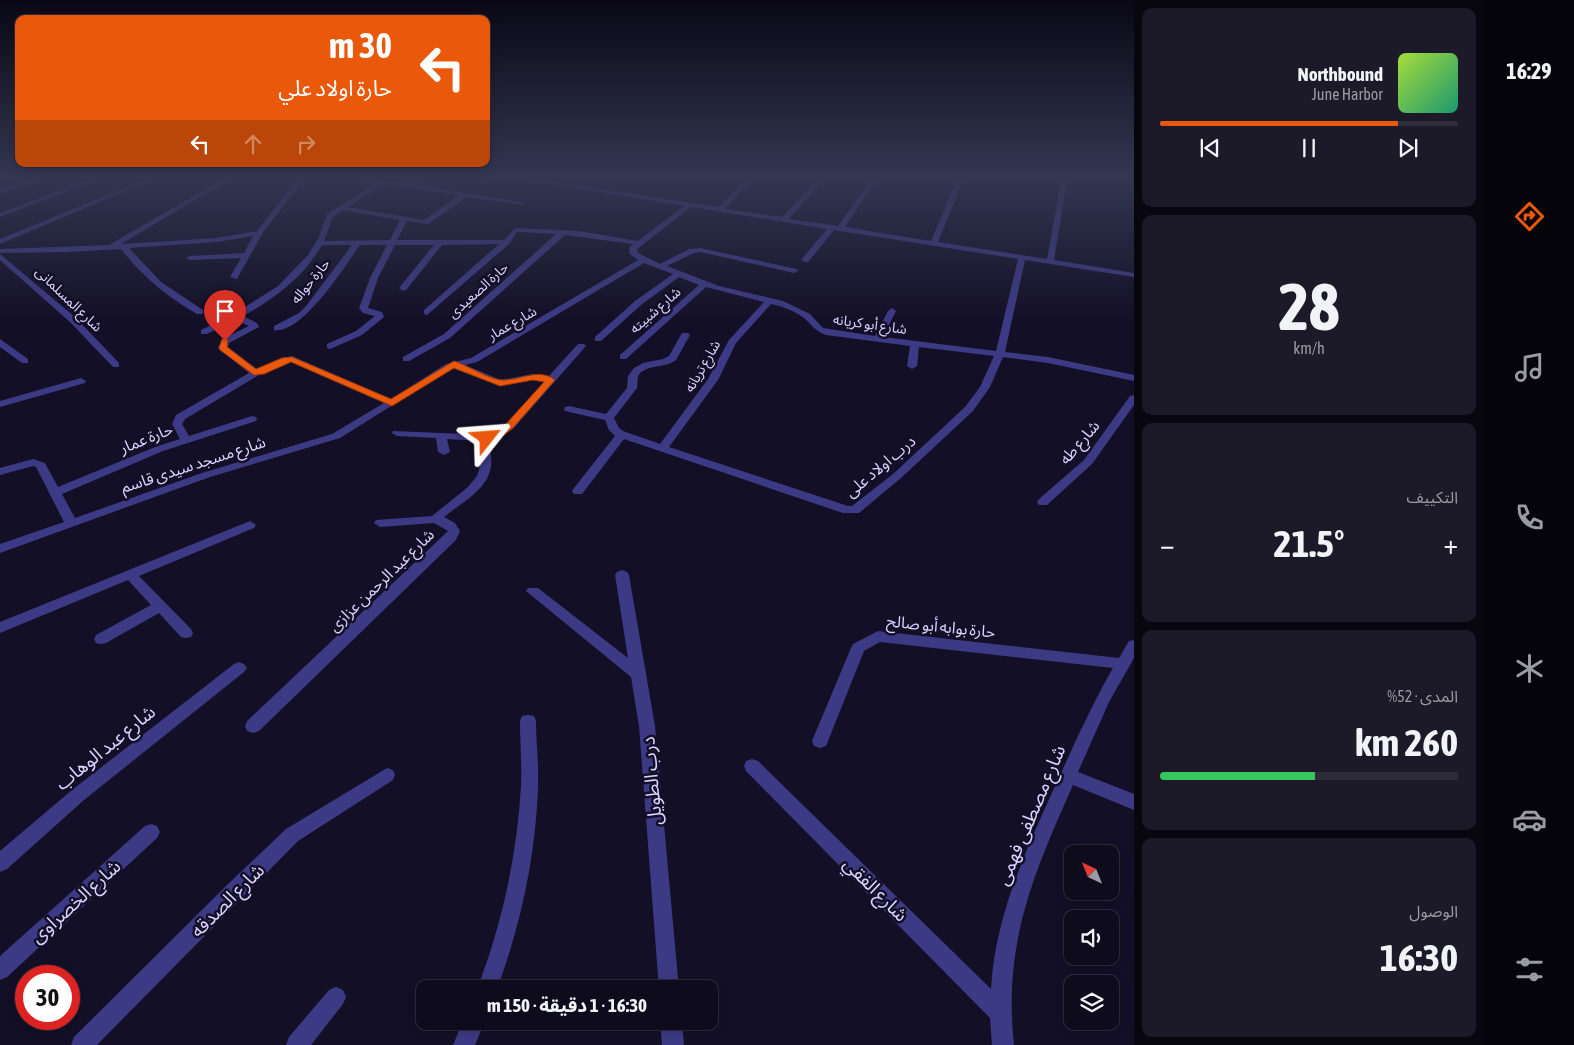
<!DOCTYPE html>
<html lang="ar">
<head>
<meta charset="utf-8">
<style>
  :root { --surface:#0e0b1c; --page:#1c1929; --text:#f1f3f6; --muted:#9b9ba3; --line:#2e2b3b; --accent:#ea580c }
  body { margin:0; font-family:"Asap Condensed","Noto Sans Arabic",sans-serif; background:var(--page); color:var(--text); direction:rtl; height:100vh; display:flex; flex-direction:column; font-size:19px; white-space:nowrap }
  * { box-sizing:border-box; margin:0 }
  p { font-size:16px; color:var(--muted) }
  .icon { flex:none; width:28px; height:28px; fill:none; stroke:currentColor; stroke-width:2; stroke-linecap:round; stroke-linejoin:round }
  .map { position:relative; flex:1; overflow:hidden; direction:ltr }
  .details { display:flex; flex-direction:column; gap:8px; padding:8px; background:#08060f; width:350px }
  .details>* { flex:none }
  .banner { position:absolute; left:15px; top:15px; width:475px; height:152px; border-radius:10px; box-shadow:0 2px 12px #0003,0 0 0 1px var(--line); direction:rtl; background:#ea580c; color:#fff; overflow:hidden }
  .needle { width:32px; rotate:317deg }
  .buttons { position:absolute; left:1064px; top:845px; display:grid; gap:10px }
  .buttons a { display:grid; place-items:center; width:55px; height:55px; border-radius:10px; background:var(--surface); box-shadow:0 2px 12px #0003,0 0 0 1px var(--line); font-size:25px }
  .speed { position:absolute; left:15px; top:965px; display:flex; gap:10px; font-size:25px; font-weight:700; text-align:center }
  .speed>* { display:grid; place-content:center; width:65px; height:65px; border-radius:50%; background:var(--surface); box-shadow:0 2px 12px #0003,0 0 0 1px var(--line); line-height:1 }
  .speed .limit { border:8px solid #d22; background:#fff; color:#111 }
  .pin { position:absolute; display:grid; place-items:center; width:42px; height:42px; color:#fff; margin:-51px -21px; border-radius:50% 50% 50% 0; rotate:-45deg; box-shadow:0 0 5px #0007 }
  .pin .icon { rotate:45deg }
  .me { position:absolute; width:55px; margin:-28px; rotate:62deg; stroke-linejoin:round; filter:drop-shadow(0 0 4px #0008) }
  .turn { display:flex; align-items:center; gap:18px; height:105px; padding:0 15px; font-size:22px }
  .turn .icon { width:65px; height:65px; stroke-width:2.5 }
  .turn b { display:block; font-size:35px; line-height:42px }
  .lanes { display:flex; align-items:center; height:48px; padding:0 15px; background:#0003; justify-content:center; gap:25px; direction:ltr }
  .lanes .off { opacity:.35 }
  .big { font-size:38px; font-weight:700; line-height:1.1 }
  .details .widget { flex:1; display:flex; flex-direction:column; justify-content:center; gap:8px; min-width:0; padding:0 18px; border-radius:10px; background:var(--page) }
  .details .dial { align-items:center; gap:0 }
  .dial b { font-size:65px; line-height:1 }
  .song { display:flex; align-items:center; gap:15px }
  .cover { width:60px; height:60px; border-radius:8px; background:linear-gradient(135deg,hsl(80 70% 55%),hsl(160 70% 35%)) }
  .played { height:5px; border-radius:2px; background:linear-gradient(90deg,var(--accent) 80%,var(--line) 80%) }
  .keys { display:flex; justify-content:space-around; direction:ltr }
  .heat { display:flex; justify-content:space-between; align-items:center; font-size:28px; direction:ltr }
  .charge { height:8px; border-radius:4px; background:linear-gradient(90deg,#34c759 52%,var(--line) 0) }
  .trip { position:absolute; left:416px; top:980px; width:302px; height:50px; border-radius:10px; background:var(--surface); box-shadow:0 2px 12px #0003,0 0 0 1px var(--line); font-weight:700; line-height:50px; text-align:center; direction:rtl }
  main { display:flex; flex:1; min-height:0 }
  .menu { display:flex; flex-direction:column; width:90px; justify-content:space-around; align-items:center; background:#06040b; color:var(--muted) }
  .menu .icon { width:35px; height:35px }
  .menu .on { color:var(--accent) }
  .menu b { font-size:22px; color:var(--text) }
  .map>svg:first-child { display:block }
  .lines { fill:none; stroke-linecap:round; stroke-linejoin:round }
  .minor { fill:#3d3a85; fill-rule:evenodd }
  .route { fill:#ea580c; stroke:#983908 }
  .labels { text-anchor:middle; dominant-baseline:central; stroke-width:5; stroke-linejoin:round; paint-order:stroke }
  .far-street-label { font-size:14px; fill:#d9d4ff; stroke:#130f26 }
  .street-label { font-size:16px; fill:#d9d4ff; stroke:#130f26 }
  .near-street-label { font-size:19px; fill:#d9d4ff; stroke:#130f26 }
</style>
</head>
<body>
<main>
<nav class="menu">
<b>16:29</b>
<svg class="icon on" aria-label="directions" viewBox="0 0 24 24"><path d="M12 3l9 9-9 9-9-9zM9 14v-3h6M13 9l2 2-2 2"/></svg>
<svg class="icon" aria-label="music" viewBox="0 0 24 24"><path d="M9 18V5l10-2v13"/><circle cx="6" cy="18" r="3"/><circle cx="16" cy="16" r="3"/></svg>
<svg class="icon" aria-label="phone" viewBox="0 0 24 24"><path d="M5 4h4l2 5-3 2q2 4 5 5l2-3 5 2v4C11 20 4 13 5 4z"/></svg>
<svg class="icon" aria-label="climate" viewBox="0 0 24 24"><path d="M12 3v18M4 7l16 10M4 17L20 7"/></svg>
<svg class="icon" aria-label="car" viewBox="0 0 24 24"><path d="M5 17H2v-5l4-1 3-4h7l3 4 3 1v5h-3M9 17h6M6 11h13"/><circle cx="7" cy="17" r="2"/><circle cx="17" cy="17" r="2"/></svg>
<svg class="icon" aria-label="filters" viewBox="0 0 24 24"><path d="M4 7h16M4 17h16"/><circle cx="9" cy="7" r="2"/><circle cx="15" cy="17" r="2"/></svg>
</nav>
<section class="details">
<div class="widget">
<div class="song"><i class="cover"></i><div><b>Northbound</b><p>June Harbor</p></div></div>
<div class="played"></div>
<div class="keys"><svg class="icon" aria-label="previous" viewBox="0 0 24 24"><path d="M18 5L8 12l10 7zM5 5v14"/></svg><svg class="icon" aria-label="pause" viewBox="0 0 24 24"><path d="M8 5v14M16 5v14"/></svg><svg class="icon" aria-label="next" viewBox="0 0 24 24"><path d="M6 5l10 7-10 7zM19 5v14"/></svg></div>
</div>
<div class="widget dial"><b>28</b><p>km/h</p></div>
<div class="widget"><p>التكييف</p>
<div class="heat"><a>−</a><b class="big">21.5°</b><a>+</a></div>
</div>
<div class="widget"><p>المدى · 52%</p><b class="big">260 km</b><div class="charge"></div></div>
<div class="widget"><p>الوصول</p><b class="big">16:30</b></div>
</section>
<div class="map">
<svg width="1134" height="1045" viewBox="0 0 1134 1045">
  <rect width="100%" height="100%" fill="#130f26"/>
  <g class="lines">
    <!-- minor -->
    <path class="minor" d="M47,175H55L0,193V189Z
      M101,175H109L0,217V213Z
      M156,175H163L0,244V239Z
      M230,175H237L121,244L217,238L257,231L301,175H307L262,234L237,279L230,277L241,258L190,260L186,258L190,256L244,253L253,236L217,242L129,248L161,282L203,310V314H197C167,297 142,276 121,249L67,252L0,253V249L109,245Z
      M335,175H348L408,184L427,175H434L416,185L526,203L523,205L467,197L428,224L407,221L397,240H504L515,228L579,231L638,241L684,206L496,175H508L719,207L750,175H756L725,209L782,217L822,175H828L789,219L838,226L874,175H880L845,227L931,241L959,175H965L938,242L1047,259L1062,175H1068L1054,260L1134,273V277L1025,260L1005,352L1048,357L1134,375V381L1048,363L1003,357L990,387L973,411L901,478L859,513H843L624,439L582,494H574L572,491L574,488L615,436L609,430L605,420L565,411L564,409L565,407L569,406L606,414L627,388L628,376L634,368L643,363L663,359L669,356L682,333H688L690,335L676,360L669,364L649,368L641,372L638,376L637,388L614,418L619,428L623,431L660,444L708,379L729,340L764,302L706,287L626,359H620V355L699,285L679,277L641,305L601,341H595V337L635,301L673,274L644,263L477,362L465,365L501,380L533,374L548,377L578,344H584L586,346L513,429L490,442C490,450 492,458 491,466C488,490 461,503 444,517L455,523L460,531L456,540L259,731L253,733L247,731L245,726L247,721L448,531L434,523L380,527L374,523L376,520L432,516L468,487L477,476L480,466V441L447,439L450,452L444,455L438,452L436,438L397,436L392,433L393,431L488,435L505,425L544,382L533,380L500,386L452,368L340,438L210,477L0,553V544L64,522L36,467L33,466L0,475V468L33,459L45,463L58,487L155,447L180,439L172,424L176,415L249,373L218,348L222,339L249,326L236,320L207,334H201V330L240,310L278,286L308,255L319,237L327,214L376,183ZM384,184L459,195L424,220L348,207ZM691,207L827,229L801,260L805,262H808L834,230L1018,259L996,351L883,337L896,311L892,308L888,311L875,336L823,328L810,314L783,301L719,286L667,266L694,253L700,252L794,273L798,271L797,269L700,248L689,249L660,264L638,253L637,249ZM343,210L400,220L390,240L324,241L333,217ZM517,232L556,234L444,334L403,357V361H409L450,338L565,235L633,244L629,248L630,254L638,260L471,358L446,364L391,399L292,356L282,358L258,370L228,347L229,343L259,327L257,323L243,316C274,299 304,277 322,245H352L306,306L299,313L274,326V330C302,335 345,266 360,245H387L370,278L359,308L363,313L375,316L356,331L327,344V348L330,349L362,335L384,317L382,312L368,308L378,278L395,245H434L399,288L403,291L406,290L442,245L499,244L424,310V314L427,315L509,244ZM771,304C782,306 795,311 804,318C812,325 815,331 826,335L910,346L907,366L912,369L917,366L919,347L994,356L980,387L965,407L893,474L852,506H848L669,447L718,380L736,343ZM291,362L384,403L332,434L202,473L75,518L62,494L163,451L256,421L257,419L256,417L252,416L189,436L182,424L185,419L259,375Z
      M0,254L76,318L119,363V367H113L70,322L0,260Z
      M0,339L28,359V363H22L0,347Z
      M81,378L86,381L85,383L0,407V401Z
      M1134,395V405L1092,464L1047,505H1039L1037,502L1039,499L1084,460L1130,396Z
      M250,521L256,525L254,528L139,576L191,629L193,633L191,637L186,638L181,637L159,613L106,643L101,644L96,643L94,639L96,635L151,605L128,580L0,633V622Z
      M622,570L627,572L629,575L655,726L679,989H659L639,726L631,677L526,591L528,588H538L628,658L615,575L617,572Z
      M878,631L1119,658L1129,641L1134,640V658L1109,702L1078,772L1134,794V810L1073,785C1033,875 1003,944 1014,1045H992L990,1018L746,771L744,766L746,761L752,759L758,761L991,989C995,916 1026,850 1056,784C1074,745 1091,706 1113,668L880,642L864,651L826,746L820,748L814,746L812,741L851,648L853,644Z
      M239,662L244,664L247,668L244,672L84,800L7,869L0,872V851L72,790L234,664Z
      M528,715L534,716L536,721C536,743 539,765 538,786C536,855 521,924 497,989H477C502,924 517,856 521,786C522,765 520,743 520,721L522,716Z
      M387,768L393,770L395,775L393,780L298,841L97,1045H71L74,1037L226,886L286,829Z
      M151,824L157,826L160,832L157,838L7,977L0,980V956L145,826Z
      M336,987L343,990L346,997L343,1004L311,1045H286L289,1037L329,990Z
      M463,1021H485L475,1045H453Z
      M660,1021H682L684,1045H662Z"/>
  </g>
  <!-- sky -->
  <linearGradient id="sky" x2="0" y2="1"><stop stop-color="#0a0815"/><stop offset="0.55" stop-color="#333752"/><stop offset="1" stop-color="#333752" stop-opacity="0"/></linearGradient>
  <rect width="1134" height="321" fill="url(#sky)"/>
  <!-- route -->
  <path class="route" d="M222,339H228L227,347L256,369L282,358L292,357L391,399L454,361C467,365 490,380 502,380C519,381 539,367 555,380L512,429C505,435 493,442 483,441V436L499,430L505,425L544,382L533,380L500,386L454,368L392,406L291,362L264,374L254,375L220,350L219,348Z"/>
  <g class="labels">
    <!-- far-street labels -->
    <g class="far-street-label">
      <text transform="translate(310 281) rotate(-51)">حارة حواله</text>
      <text transform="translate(478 290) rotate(-42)">حارة الصعيدى</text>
      <text transform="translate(69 299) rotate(44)">شارع المسلمانى</text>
      <text transform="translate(655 310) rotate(-41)">شارع شبيته</text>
      <text transform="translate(512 323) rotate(-30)">شارع عمار</text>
      <text transform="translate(870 324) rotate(8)">شارع أبو كريانه</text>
      <text transform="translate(702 366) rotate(-60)">شارع تريانه</text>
    </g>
    <!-- street labels -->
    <g class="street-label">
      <text transform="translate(146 438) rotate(-22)">حارة عمار</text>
      <text transform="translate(1079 442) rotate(-49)">شارع طه</text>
      <text transform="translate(193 464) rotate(-18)">شارع مسجد سيدى قاسم</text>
      <text transform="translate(880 466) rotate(-40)">درب اولاد على</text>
      <text transform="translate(381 580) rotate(-44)">شارع عبد الرحمن عزازى</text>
      <text transform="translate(941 626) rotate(6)">حارة بوابه أبو صالح</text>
    </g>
    <!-- near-street labels -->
    <g class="near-street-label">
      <text transform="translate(105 747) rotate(-39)">شارع عبد الوهاب</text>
      <text transform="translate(651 781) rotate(-95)">درب الطويل</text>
      <text transform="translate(1030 815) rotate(-67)">شارع مصطفى فهمى</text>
      <text transform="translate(876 889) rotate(45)">شارع الفقي</text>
      <text transform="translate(227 900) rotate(-45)">شارع الصدقه</text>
      <text transform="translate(75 901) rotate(-42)">شارع الخصراوى</text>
    </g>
  </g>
</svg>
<div class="buttons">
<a><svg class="needle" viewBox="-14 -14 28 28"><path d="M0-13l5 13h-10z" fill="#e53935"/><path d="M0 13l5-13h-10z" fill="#9b9ba3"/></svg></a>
<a><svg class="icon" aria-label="sound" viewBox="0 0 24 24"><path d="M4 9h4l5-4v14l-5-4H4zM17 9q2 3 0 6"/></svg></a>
<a><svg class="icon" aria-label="layers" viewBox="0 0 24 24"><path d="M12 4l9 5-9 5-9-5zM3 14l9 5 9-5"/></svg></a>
</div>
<div class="speed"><div class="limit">30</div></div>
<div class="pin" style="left:225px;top:341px;background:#d93025"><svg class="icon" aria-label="arrive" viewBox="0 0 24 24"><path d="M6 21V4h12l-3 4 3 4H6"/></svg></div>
<svg class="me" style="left:487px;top:438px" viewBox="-20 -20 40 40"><path d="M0-17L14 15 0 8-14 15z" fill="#ea580c" stroke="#fff" stroke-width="4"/></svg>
<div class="trip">16:30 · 1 دقيقة · 150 m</div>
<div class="banner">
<div class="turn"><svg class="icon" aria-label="left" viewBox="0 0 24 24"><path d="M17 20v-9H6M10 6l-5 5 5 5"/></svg><div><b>30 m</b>حارة اولاد علي</div></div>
<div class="lanes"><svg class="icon" aria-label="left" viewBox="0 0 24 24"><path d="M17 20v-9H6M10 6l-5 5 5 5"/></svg><svg class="icon off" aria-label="ahead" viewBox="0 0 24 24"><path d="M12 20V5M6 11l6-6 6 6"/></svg><svg class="icon off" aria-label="right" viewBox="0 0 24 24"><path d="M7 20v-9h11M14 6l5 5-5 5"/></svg></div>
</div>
</div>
</main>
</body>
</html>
